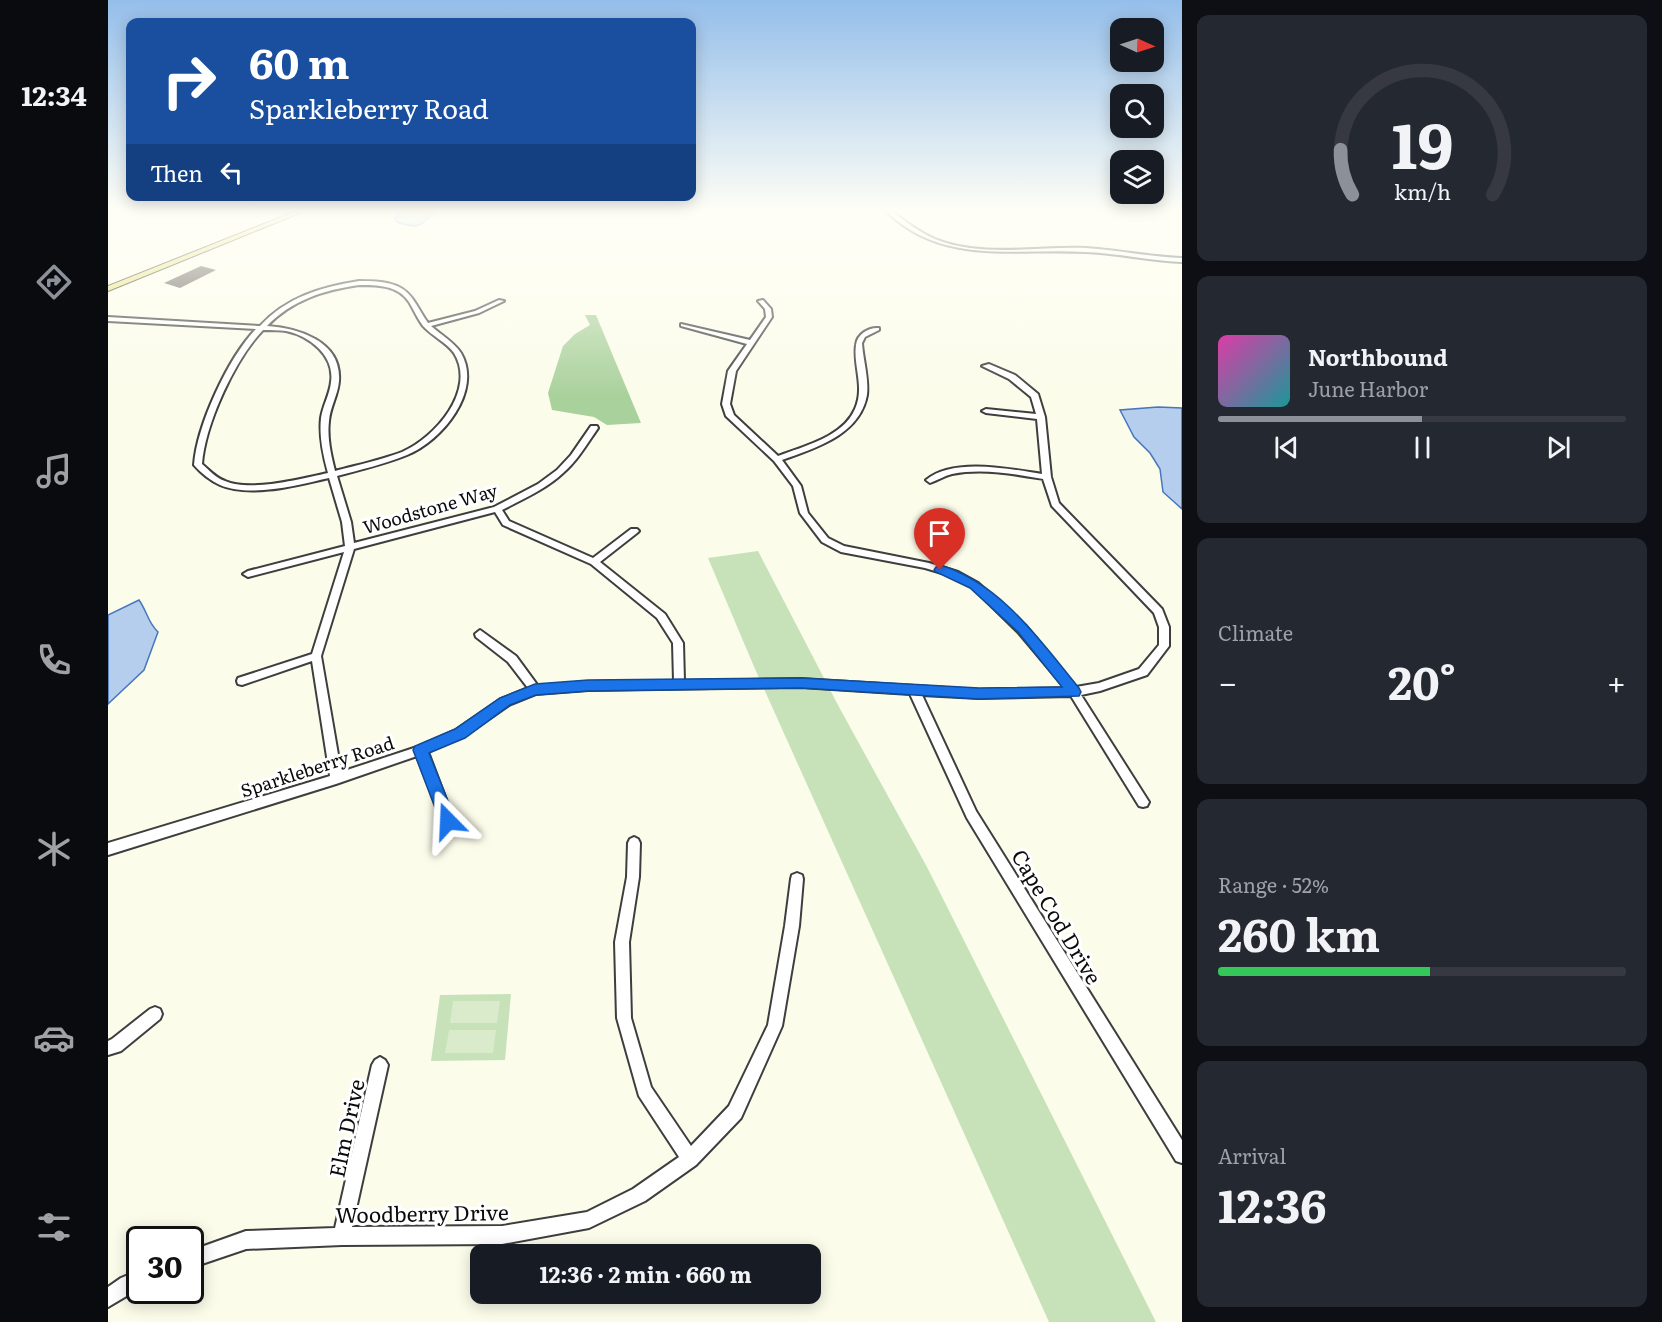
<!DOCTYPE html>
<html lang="en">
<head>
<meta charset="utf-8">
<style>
  :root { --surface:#171b24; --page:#242831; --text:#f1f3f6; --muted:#9ea1a6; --line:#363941; --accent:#8c9099 }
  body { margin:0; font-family:Literata,serif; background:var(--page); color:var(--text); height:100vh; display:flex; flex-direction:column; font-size:22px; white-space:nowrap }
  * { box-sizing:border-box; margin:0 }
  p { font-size:20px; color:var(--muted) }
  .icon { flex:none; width:33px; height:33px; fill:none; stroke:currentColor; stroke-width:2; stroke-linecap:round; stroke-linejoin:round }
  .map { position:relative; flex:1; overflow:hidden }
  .side { display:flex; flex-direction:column; gap:15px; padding:15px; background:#0d0f14; width:480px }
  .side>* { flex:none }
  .banner { position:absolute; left:18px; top:18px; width:570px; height:183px; border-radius:12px; box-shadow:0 3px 15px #0003; background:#1a4fa0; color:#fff; overflow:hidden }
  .needle { width:39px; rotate:93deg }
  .controls { position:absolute; left:1002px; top:18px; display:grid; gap:12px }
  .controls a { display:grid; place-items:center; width:54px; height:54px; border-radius:12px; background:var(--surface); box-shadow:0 3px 15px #0003; font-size:30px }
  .speed { position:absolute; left:18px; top:1226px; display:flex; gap:12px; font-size:30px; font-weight:700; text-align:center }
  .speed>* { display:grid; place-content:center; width:78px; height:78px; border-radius:50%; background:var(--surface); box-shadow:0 3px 15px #0003; line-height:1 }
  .speed .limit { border:3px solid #111; border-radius:9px; background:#fff; color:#111 }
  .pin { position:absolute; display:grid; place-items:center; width:51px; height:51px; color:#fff; margin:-62px -26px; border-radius:50% 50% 50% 0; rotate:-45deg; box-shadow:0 0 6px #0007 }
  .pin .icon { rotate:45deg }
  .me { position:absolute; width:66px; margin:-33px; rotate:339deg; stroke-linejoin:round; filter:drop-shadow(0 0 4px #0008) }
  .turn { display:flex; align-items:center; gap:21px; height:126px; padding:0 24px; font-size:27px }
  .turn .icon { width:78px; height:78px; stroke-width:2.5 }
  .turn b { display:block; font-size:42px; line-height:51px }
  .then { display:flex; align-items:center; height:57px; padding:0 24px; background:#0003; gap:12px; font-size:22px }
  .big { font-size:45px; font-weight:700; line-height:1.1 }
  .side .card { flex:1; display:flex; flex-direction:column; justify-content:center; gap:9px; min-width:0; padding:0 21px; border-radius:12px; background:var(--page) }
  .side .dial { align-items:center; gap:0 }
  .dial svg { height:156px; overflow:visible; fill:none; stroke:var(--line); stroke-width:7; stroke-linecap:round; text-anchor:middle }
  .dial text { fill:var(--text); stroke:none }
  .song { display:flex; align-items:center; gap:18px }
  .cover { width:72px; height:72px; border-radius:9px; background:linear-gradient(135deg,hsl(320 70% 55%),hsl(180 70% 35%)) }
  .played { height:6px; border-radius:3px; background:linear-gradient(90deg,var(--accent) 50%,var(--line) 50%) }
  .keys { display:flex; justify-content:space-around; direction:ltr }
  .heat { display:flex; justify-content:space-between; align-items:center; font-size:33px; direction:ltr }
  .charge { height:9px; border-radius:4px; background:linear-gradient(90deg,#34c759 52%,var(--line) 0) }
  .trip { position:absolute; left:362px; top:1244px; width:351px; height:60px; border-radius:12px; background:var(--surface); box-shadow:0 3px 15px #0003; font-weight:700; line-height:60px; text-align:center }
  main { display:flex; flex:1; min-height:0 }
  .dock { display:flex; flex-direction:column; width:108px; justify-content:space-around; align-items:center; background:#090b0e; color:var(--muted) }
  .dock .icon { width:42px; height:42px }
  .dock .on { color:var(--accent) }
  .dock b { font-size:27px; color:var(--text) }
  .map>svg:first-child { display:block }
  .green { fill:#c7e2b9 }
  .forest { fill:#a9d19b }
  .pitch { fill:#d9ebca }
  .water { fill:#b6ceee; stroke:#4676bb; stroke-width:1.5 }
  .building { fill:#524e49 }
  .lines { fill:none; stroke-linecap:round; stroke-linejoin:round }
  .minor-casing { stroke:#3e3e3e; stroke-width:4 }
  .major-casing { stroke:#1c1c1c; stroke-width:2 }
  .minor { fill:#fff; fill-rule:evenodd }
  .major { fill:#e7e170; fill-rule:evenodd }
  .route { fill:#1a73e8; stroke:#114b97; stroke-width:1.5 }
  .labels { text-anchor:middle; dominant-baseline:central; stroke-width:6; stroke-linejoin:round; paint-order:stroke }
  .street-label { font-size:18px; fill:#0b0b0b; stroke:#fff }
  .near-street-label { font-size:21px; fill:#0b0b0b; stroke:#fff }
</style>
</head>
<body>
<main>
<nav class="dock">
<b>12:34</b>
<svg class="icon on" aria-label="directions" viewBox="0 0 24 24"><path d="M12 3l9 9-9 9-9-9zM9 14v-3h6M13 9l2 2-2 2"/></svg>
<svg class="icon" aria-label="music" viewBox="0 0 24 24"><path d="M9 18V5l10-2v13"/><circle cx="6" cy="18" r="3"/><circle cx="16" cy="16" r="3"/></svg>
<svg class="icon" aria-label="phone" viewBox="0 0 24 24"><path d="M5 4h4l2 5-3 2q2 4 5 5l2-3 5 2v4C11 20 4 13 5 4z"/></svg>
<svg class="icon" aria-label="climate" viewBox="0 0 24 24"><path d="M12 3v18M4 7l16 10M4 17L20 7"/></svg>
<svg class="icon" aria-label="car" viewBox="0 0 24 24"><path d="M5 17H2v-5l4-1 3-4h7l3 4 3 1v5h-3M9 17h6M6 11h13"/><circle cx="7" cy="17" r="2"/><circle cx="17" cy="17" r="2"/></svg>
<svg class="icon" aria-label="filters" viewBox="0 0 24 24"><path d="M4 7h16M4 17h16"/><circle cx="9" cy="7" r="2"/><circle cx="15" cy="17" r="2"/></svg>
</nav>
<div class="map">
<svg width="1074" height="1322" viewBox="0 0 1074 1322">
  <rect width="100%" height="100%" fill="#fcfceb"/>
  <!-- green -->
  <path class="green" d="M650,551L731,707L819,867L1048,1322H941L647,669L600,558Z
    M403,994L397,1060L323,1061L332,995Z"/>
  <!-- forest -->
  <path class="forest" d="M477,315H488L533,423L499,425L486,417L444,410L440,393L455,346L467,334L482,325Z"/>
  <!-- pitch -->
  <path class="pitch" d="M345,1001H392L389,1023H342Z
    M341,1030H388L385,1053H337Z"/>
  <!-- water -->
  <path class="water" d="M291,212H326C313,227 309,229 289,222L287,219Z
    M1050,407L1074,408V509L1055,492L1052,469L1042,453L1026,437L1012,410Z
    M31,600C39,611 40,623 50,632L36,670L0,704V615Z"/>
  <!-- building -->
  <path class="building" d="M93,266L108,270L72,288L56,283Z"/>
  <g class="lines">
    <defs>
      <path id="minor" d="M779,212H785C798,222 811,232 827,239C874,258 929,246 978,248C1010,250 1042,257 1074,258V262C1041,261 1010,253 977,252C906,248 836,266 779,212Z
        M251,281C270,281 292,281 304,298C310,306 314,315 320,323L367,311L391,300L396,301L371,313L323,326C333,335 346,342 353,353C375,391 334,441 299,455C277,464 252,470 229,476L243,522L246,543L386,507L430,484L449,470L463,455L483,426H489L490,428C479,444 469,461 455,473C438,489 415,499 394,510L401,521L485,558L523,529H529L531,531L529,533L492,562L557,614L575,643L576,681L693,679L871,690L957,688L910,632L864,587L844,576L817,568L733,552L714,542L692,513L685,486L666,461L618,416L614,404L620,371L639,344L573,326V324L642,340L658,317L657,309L650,301L655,300L663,309L664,317L628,371L622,404L626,415L670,456C696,446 735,437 747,409C757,387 745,366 748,345C749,334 761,327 771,328V330L757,337L754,343C755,360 761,378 759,395C752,435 707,448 674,460L693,486L700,513L720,538L736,546L821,563L850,572L870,583L918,626L968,687L991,683L1031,669L1051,645V627L1046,613L944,506L935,479C906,474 874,468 844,474C836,476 830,480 822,483L818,480C845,457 902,469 934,474L929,419L878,413L874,411L878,409L928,414L923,397L901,379L874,366L881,364L907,375L930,394L937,417L943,477L951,503L1054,609L1061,627V646L1039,675L992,691L973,695L1041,802L1039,806L1035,807L1031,806L963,696L871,698L814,695L868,811L1074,1140V1163L1068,1161L859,818L802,694L693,687L480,690L428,694L401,705L356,736L320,752L346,821L344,825L340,826L336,825L309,756L228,784L0,855V843L222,776L204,661L134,685L130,684L129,681L130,678L204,654L236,552L140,577L135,574L140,571L237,546L234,522L221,478C190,485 142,498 112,485C103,481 93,473 86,465C89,425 120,358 148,329L0,321V317L152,326C179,297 213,287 251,281ZM251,285C269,285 290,285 301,302C306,310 309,318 315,326C324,336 338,342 346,353C369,390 327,438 294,452C273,460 249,465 227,471C223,455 219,438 221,421C222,407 230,395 231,381C234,341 190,328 159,326C184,300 216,290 251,285ZM155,330C163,330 171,330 178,331C202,336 227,356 223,382C222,394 215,405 213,418C211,436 215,455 220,473C193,479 142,492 117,481C108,478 101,470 94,464C97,424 127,359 155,330ZM387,512L395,525L483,564L549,618L565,643L566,681L480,682L430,686L408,656L372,630L367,634L368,637L400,662L420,688L393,699L348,730L309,747L233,772L213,656L246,549Z
        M526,837L530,839L532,843L531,877L521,942L523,1018L543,1087L583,1146L621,1106L660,1025L677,926L683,879L684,875L689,873L694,875L695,879L691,926L674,1026L633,1118L588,1165L537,1201L481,1228L394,1244L234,1245L138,1249L82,1268V1251L138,1231L227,1228L264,1065L267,1060L272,1057L277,1060L280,1065L244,1227L394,1226L479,1212L525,1189L571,1157L531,1096L509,1018L507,942L519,877L520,843L522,839Z
        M47,1007L52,1009L54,1014L52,1019L13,1051L0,1055V1041L4,1039L42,1009Z
        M32,1270V1288L0,1307V1287L13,1278Z"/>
      <path id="major" d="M186,212H194L0,291V286Z"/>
    </defs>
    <!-- minor casing -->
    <use href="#minor" class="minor-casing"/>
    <!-- major casing -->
    <use href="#major" class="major-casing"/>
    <!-- minor -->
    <use href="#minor" class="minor"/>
    <!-- major -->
    <use href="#major" class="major"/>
  </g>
  <!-- sky -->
  <linearGradient id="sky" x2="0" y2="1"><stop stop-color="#94beea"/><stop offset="0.53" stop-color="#fefef6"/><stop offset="1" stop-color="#fefef6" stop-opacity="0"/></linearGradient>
  <rect width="1074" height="397" fill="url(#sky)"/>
  <!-- route -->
  <path class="route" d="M832,565C893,583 933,642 971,688L973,692L971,696L871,699L693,688L480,691L428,695L402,705L357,738L321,753L348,821L346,826L340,828L334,826L305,750L307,746L347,729L392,698L427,684L480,680L693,678L871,688L954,687L910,632L862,588L828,572L826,570L828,567Z"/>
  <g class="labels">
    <!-- street labels -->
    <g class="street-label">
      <text transform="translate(322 508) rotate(-16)">Woodstone Way</text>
      <text transform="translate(209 766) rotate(-18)">Sparkleberry Road</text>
    </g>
    <!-- near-street labels -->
    <g class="near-street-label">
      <text transform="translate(950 916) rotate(59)">Cape Cod Drive</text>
      <text transform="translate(237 1128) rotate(-78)">Elm Drive</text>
      <text transform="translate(314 1212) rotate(-1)">Woodberry Drive</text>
    </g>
  </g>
</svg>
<div class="controls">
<a><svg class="needle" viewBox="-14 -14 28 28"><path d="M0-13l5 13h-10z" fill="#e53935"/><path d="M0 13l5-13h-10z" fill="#9ea1a6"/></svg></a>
<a><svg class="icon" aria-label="search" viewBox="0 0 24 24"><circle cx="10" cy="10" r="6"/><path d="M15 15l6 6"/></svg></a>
<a><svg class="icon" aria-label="layers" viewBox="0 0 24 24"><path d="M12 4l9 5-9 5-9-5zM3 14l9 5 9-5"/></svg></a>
</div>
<div class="speed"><div class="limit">30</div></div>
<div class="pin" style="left:832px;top:570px;background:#d93025"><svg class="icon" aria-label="arrive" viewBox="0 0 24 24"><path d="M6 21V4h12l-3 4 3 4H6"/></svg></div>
<svg class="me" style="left:340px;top:821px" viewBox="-20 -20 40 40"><path d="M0-17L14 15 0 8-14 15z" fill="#1a73e8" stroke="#fff" stroke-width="4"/></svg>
<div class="trip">12:36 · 2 min · 660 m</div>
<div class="banner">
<div class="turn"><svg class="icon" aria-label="right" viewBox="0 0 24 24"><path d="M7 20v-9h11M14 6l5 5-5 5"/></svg><div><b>60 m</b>Sparkleberry Road</div></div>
<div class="then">Then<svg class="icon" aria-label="left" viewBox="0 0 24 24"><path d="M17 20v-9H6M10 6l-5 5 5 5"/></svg></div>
</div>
</div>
<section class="side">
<div class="card dial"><svg viewBox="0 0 100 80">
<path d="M14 69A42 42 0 1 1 86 69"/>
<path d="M14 69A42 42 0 0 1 8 46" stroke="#8c9099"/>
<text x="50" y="56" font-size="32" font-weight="700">19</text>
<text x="50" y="72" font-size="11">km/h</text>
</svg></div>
<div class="card">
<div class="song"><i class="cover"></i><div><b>Northbound</b><p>June Harbor</p></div></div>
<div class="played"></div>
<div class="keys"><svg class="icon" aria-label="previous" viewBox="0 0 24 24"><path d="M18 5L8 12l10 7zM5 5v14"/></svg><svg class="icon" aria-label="pause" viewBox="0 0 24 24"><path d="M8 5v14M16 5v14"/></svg><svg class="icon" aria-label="next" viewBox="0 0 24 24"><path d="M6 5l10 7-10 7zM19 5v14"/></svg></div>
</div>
<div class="card"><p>Climate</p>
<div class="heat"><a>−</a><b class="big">20°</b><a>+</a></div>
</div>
<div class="card"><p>Range · 52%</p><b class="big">260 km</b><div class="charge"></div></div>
<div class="card"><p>Arrival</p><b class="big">12:36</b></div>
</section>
</main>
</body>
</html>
